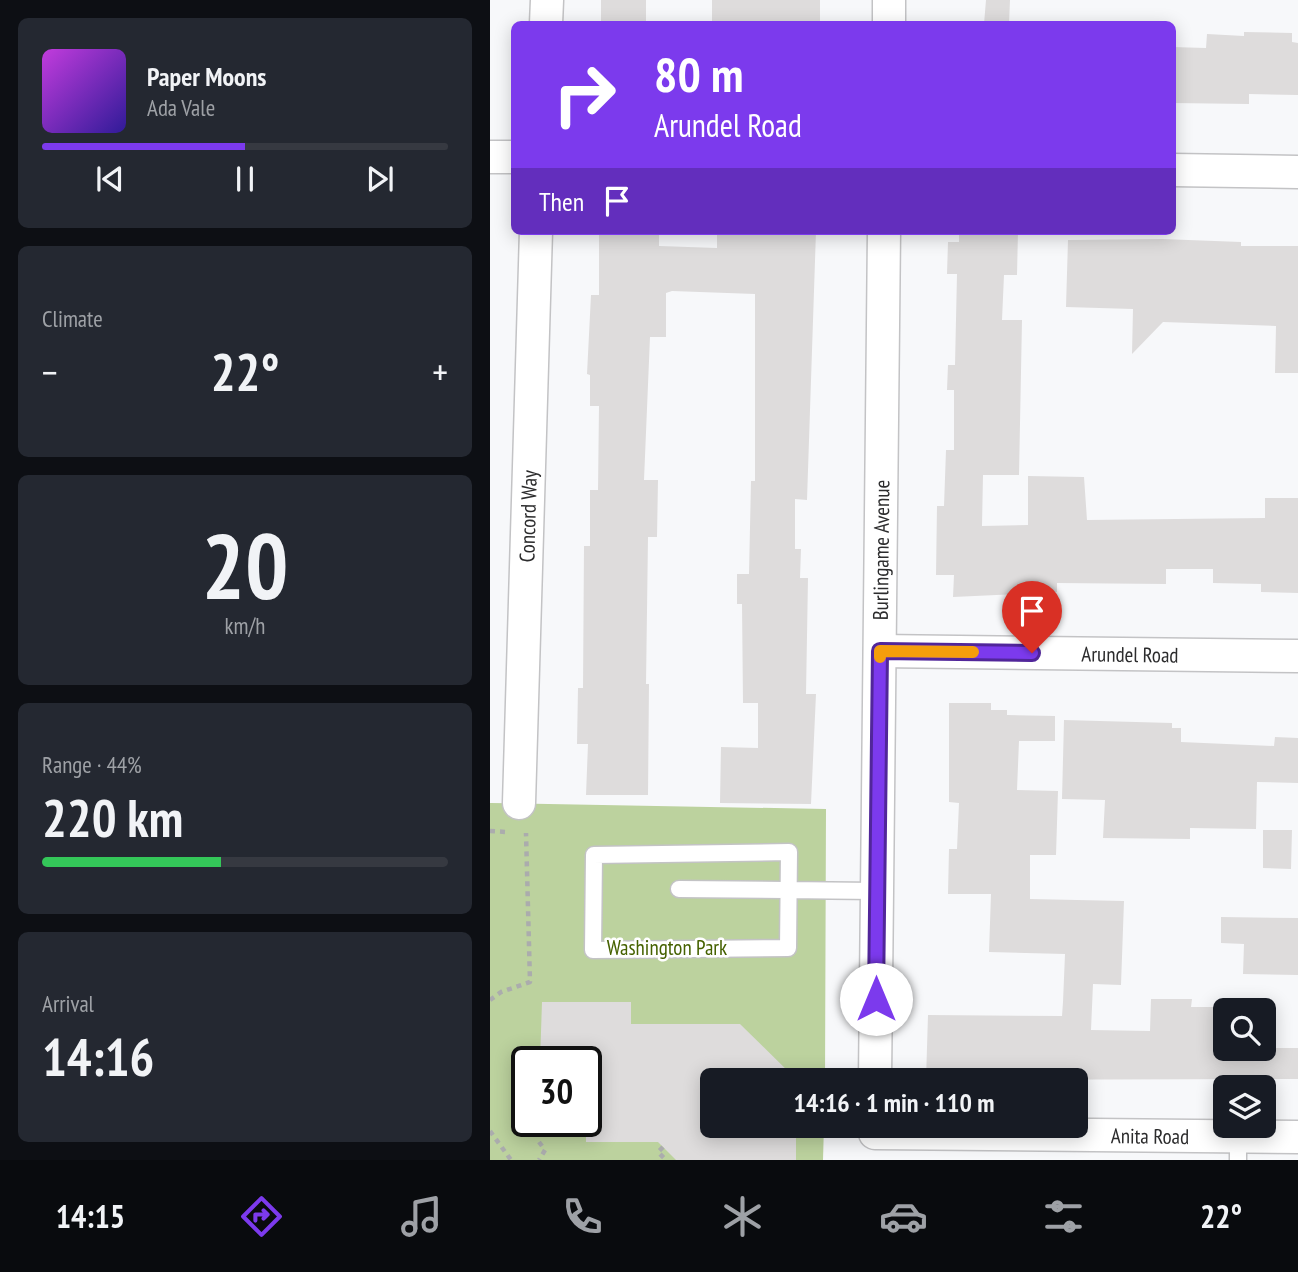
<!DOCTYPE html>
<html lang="en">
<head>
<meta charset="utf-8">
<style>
  :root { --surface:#171b24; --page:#242831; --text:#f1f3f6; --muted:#9ea1a6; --line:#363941; --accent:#7c3aed }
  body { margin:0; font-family:"PT Sans Narrow",sans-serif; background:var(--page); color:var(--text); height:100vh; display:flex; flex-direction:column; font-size:26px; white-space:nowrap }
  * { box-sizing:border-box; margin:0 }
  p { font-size:23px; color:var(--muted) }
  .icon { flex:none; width:38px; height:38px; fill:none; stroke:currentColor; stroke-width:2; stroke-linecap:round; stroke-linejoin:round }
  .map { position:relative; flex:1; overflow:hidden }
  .drawer { display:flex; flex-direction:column; gap:18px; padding:18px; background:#0d0f14; width:490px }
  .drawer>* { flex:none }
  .guide { position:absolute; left:21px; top:21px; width:665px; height:214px; border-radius:10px; box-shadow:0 4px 18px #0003; background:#7c3aed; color:#fff; overflow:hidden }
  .tools { position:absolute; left:723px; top:998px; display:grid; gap:14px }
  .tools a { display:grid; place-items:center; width:63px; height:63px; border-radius:10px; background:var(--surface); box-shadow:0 4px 18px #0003; font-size:35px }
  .speed { position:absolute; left:21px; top:1046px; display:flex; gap:14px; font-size:35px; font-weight:700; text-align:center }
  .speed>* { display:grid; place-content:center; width:91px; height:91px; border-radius:50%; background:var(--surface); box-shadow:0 4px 18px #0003; line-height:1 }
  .speed .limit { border:4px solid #111; border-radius:10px; background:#fff; color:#111 }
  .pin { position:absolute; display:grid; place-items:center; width:60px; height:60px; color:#fff; margin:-72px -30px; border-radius:50% 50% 50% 0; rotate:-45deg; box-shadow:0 0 7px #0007 }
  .pin .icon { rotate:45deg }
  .me { position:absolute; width:77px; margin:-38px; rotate:0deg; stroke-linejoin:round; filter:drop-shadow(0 0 5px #0008) }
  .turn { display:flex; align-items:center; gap:24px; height:147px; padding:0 28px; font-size:32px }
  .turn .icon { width:91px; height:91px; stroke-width:2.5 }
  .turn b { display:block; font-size:49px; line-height:60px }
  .then { display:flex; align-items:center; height:66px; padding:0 28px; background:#0003; gap:14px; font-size:26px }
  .big { font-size:52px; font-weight:600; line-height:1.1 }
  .drawer .card { flex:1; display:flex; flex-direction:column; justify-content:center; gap:10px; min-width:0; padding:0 24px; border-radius:10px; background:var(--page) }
  .drawer .dial { align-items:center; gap:0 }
  .dial b { font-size:91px; line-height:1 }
  .song { display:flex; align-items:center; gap:21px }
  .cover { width:84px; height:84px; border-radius:10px; background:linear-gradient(135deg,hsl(290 70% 55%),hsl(250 70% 35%)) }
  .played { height:7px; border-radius:4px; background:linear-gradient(90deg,var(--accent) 50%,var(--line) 50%) }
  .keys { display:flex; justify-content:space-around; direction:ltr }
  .heat { display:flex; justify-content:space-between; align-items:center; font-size:38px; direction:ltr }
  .charge { height:10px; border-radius:5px; background:linear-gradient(90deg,#34c759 44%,var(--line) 0) }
  .trip { position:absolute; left:210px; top:1068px; width:388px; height:70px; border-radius:10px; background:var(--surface); box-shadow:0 4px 18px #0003; font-weight:600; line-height:70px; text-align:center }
  .tab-bar { display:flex; height:112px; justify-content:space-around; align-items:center; background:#090b0e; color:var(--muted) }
  .tab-bar .icon { width:49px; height:49px }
  .tab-bar .active { color:var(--accent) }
  .tab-bar b { font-size:32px; color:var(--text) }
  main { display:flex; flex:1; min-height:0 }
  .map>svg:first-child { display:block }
  .green { fill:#bcd29e; fill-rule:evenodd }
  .building { fill:#dedcdc }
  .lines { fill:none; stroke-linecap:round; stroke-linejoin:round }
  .service-casing { stroke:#c3c3c5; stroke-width:19 }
  .minor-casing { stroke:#c3c3c5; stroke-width:35 }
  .path { stroke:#abacad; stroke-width:4.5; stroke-dasharray:5 5; stroke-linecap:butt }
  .service { stroke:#fff; stroke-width:16 }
  .minor { stroke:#fff; stroke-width:32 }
  .route-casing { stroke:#51269a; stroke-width:18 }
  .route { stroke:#7c3aed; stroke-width:12 }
  .slow { stroke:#f59e0b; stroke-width:12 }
  .labels { text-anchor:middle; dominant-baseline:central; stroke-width:5; stroke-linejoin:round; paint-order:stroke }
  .street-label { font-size:21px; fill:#2c2c2d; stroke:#fff }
  .park-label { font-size:21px; fill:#456100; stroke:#fff }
</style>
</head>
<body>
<main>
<section class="drawer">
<div class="card">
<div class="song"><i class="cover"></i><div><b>Paper Moons</b><p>Ada Vale</p></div></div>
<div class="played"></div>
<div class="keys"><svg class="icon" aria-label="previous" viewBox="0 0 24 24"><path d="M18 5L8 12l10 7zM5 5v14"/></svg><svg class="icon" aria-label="pause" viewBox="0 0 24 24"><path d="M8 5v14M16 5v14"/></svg><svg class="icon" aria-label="next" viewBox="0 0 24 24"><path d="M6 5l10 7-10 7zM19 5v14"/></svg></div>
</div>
<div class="card"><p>Climate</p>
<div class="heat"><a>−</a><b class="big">22°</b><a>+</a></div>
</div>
<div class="card dial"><b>20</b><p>km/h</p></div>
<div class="card"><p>Range · 44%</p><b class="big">220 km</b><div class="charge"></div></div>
<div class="card"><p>Arrival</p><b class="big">14:16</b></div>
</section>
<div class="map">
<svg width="808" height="1160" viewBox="0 0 808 1160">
  <rect width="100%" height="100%" fill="#f7f8fa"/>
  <!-- green -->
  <path class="green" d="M0,803L336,809L335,1080H222V1125H334L333,1160H0ZM37,1062H96V1122H37Z"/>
  <!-- building -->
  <path class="building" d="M111,0H156V24H111Z
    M222,0H330V24L248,21V24H222Z
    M496,0H520L519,24H494Z
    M754,32L802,33V42L808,43V95L759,94V104L682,103V47L716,48L717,34L754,36Z
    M109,231H160V234H169V246L227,248V231H326L317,500L305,499V549H311L310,578H318L316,694H326L321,804L230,803L231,747L268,748V703H253L252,604H247V574H259L261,481H265V294L182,291L176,293V337H160L154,480H168L167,537H158L156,684H159L158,795H96L98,744H87L88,688H93L94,546H100V490H108L109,406H100V375L97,374L101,295H109Z
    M469,231H528L527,275H514L512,320H532L529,475H493L492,526L538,525V476L594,477L597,520L775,518V498H808V593L771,592V584L723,583V569H676V584L567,583V592L463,597L464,575H446L447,506H454L456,450H464V390H457L458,365H465L467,274H457L458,242H469Z
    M672,239L751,242V246H808V373H785L786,326L673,322L642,354L643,309L576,307L578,240Z
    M459,703H501V710H517V715L565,716V741H529L527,790L568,791L566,855H540V899L634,901L631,985L603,984L601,1030L660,1031L661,999H702L701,1007H746L735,1010V1048H808V1079L436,1080L438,1015L572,1016L573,1002L575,954L499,952L501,894H458L459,849H467L469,803L459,802Z
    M574,720L682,723V728H691V742L784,746L785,737L808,738V783L767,782L766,829L700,828V839L613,838L615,800L572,799Z
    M773,830H802L801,869L773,868Z
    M731,917L808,918V975L753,974L754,944L731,943Z
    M52,1002H141V1024H250L307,1080H222V1125H306V1160H186L168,1142H96V1062H50Z"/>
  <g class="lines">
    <defs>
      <path id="service" d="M299,852L298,948L103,950L104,855Z
        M189,889L386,891
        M748,1160V1137"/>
      <g id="minor">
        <path d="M56,24L57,0"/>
        <path d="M399,24V0"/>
        <path d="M0,157H24"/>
        <path d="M682,170L808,172"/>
        <path id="s1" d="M390,651L808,656"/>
        <path id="s2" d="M29,803L46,231"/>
        <path id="s3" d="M385,1080L394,231"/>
        <path id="s4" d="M385,1133L808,1137"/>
      </g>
    </defs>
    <!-- service casing -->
    <use href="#service" class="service-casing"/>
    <!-- minor casing -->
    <use href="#minor" class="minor-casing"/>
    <!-- path -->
    <path class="path" d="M0,831L17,832
      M0,1000L11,992L40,982L36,833
      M0,1131L21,1160
      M49,1142L55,1150L49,1160
      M173,1147L168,1152L176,1160"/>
    <!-- service -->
    <use href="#service" class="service"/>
    <!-- minor -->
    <use href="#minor" class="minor"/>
  </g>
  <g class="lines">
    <defs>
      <path id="route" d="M386,999L390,651L542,653"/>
    </defs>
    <!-- route casing -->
    <use href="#route" class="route-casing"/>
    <!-- route -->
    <use href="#route" class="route"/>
    <!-- slow -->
    <path class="slow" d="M390,657V651L483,652"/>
  </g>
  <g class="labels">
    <!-- street labels -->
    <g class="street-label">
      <text stroke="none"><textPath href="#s2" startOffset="287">Concord Way</textPath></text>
      <text stroke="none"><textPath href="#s3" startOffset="530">Burlingame Avenue</textPath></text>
      <text stroke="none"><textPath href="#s1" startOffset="250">Arundel Road</textPath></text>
      <text stroke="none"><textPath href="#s4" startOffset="275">Anita Road</textPath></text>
    </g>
    <!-- park labels -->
    <g class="park-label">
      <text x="177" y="947">Washington Park</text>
    </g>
  </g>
</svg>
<div class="tools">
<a><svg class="icon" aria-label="search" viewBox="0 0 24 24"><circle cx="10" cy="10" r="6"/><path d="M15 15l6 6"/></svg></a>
<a><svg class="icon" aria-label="layers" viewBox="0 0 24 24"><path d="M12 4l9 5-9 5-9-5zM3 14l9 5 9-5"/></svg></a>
</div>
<div class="speed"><div class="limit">30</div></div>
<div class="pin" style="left:542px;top:653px;background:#d93025"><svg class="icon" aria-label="arrive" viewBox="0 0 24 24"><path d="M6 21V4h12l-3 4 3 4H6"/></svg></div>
<svg class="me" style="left:386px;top:999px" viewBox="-20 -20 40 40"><circle r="19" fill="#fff"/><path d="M0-13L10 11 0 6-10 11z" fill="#7c3aed"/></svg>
<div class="trip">14:16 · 1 min · 110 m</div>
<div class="guide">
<div class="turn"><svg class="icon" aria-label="right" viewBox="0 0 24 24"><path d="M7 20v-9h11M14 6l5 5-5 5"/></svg><div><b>80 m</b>Arundel Road</div></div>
<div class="then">Then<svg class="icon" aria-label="arrive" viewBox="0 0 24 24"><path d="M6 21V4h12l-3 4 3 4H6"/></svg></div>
</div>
</div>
</main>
<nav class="tab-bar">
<b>14:15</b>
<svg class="icon active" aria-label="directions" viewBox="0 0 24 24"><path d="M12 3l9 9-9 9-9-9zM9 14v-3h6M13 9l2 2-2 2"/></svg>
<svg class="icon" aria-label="music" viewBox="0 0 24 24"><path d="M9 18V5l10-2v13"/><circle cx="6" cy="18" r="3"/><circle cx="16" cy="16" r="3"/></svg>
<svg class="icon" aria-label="phone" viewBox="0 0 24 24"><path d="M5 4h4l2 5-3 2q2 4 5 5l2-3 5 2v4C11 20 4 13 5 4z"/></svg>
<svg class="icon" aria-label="climate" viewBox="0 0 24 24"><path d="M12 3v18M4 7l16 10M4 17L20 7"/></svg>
<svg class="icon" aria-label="car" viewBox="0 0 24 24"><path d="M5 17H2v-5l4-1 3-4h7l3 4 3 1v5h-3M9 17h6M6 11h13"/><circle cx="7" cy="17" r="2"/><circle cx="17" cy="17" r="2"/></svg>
<svg class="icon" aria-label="filters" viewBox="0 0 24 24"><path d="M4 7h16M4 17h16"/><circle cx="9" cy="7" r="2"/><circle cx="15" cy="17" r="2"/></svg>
<b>22°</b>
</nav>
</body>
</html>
